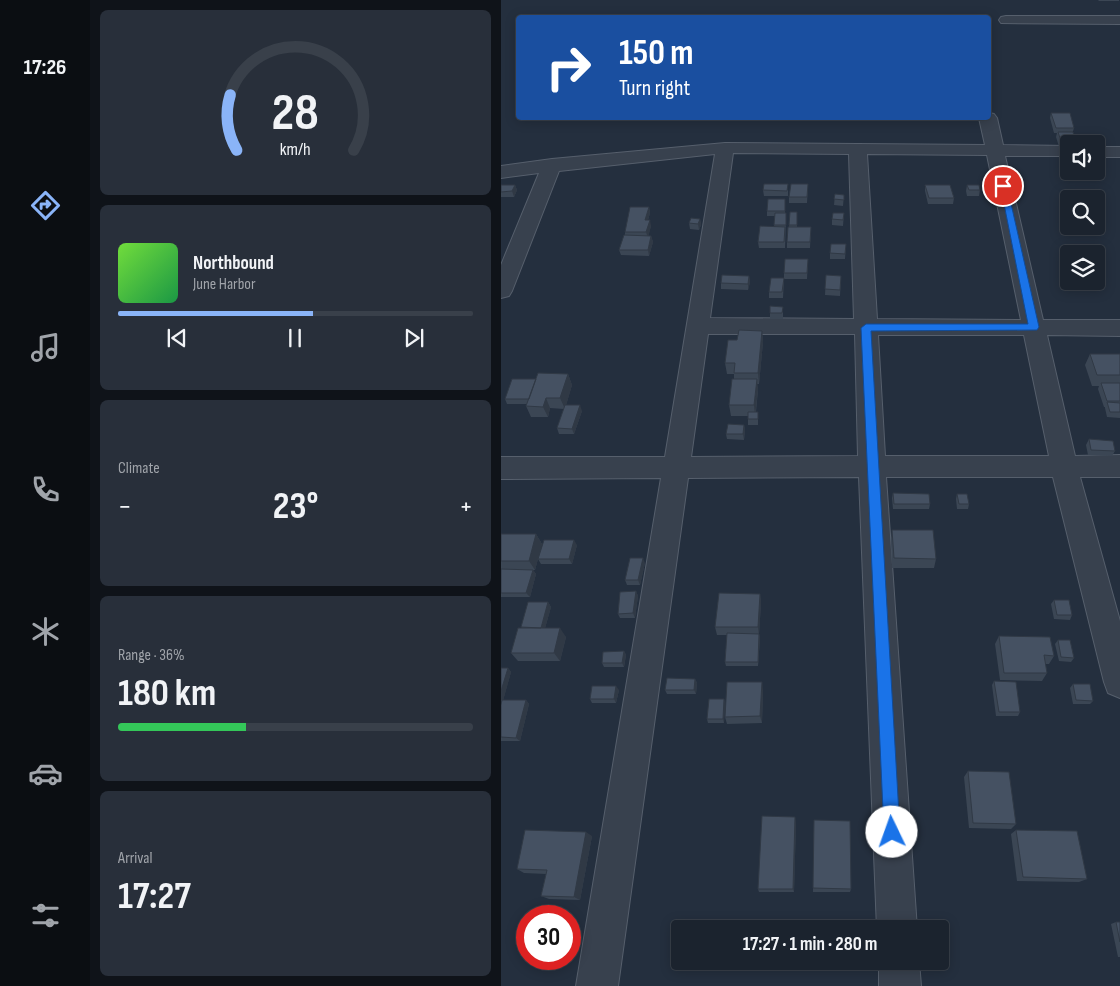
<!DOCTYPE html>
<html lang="en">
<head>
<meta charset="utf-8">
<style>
  :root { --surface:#1b232e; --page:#282f3a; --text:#f1f3f6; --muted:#a0a4aa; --line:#39404a; --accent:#8ab4f8 }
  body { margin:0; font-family:"Sofia Sans Condensed",sans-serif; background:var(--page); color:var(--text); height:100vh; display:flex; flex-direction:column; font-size:19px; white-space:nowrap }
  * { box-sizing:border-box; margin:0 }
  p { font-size:16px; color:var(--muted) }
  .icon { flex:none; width:28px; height:28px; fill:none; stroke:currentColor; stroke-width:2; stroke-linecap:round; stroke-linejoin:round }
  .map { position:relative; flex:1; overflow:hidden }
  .details { display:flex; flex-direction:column; gap:10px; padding:10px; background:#0f1319; width:411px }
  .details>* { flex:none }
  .guide { position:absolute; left:15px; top:15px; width:475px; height:105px; border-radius:5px; box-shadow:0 2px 12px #0003,0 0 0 1px var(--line); background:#1a4fa0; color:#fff; overflow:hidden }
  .tools { position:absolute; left:559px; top:135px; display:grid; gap:10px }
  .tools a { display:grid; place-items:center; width:45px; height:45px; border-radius:5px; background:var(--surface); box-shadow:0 2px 12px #0003,0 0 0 1px var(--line); font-size:25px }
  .speed { position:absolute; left:15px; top:905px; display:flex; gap:10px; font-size:25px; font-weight:700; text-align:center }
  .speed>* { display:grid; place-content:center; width:65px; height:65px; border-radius:50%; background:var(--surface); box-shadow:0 2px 12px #0003,0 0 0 1px var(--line); line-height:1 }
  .speed .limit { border:8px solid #d22; background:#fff; color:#111 }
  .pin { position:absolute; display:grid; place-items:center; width:42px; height:42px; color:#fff; margin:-21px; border:2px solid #fff; border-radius:50%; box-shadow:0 1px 5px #0007 }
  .me { position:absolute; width:55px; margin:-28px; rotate:357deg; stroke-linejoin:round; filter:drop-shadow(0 0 4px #0008) }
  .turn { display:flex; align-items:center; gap:18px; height:105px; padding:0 20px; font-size:22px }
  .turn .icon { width:65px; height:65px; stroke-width:2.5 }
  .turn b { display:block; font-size:35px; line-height:42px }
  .big { font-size:38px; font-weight:700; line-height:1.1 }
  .details .tile { flex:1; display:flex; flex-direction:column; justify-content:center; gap:8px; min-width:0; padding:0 18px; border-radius:8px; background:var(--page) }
  .details .dial { align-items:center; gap:0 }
  .dial svg { height:130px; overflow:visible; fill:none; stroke:var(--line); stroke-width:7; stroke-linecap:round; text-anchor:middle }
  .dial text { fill:var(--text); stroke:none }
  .song { display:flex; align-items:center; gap:15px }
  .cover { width:60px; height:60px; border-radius:8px; background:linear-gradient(135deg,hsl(100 70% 55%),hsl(140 70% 35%)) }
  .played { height:5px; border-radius:2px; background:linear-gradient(90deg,var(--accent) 55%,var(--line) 55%) }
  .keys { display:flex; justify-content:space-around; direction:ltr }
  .heat { display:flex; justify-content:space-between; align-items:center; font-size:28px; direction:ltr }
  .charge { height:8px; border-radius:4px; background:linear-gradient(90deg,#34c759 36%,var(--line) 0) }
  .trip { position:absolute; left:170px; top:920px; width:278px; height:50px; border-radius:5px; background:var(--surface); box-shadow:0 2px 12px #0003,0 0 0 1px var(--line); font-weight:700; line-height:50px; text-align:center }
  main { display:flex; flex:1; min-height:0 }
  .tabs { display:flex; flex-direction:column; width:90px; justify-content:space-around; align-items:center; background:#0b0e12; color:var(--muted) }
  .tabs .icon { width:35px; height:35px }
  .tabs .active { color:var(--accent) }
  .tabs b { font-size:22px; color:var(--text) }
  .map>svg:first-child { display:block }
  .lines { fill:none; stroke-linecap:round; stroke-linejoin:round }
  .street-casing { stroke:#565f6c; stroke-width:2 }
  .street { fill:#38414e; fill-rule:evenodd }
  .wall { fill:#3b4654 }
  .shaded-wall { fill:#303945 }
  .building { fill:#455162; stroke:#303945 }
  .route { fill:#1a73e8; stroke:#114b97 }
</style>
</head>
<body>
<main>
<nav class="tabs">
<b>17:26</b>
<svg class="icon active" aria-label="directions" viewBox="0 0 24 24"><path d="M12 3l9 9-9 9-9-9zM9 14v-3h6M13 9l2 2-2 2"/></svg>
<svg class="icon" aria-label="music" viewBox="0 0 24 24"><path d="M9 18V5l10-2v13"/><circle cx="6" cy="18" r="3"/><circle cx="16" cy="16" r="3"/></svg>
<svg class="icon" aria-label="phone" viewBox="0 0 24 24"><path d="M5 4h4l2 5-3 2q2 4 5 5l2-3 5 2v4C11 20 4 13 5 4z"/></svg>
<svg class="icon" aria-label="climate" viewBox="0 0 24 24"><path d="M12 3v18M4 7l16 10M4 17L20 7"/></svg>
<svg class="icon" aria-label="car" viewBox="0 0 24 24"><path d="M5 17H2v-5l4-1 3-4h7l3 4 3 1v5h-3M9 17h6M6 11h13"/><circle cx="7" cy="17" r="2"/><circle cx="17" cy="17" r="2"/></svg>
<svg class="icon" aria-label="filters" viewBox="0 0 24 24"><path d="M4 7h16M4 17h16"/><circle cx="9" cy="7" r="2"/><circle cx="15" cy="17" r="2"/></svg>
</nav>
<section class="details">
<div class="tile dial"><svg viewBox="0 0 100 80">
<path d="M14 69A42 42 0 1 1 86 69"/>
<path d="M14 69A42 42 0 0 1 10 35" stroke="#8ab4f8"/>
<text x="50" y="56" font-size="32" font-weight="700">28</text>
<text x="50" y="72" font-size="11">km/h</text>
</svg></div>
<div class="tile">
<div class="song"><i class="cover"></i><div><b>Northbound</b><p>June Harbor</p></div></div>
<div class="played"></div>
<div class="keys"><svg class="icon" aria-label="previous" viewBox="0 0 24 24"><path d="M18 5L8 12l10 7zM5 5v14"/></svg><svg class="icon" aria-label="pause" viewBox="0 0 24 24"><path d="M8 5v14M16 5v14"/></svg><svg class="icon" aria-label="next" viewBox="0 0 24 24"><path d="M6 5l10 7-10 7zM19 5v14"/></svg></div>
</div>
<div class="tile"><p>Climate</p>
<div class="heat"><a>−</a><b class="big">23°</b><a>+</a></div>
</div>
<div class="tile"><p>Range · 36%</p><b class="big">180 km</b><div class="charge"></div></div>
<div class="tile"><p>Arrival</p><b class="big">17:27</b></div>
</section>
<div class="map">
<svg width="619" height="986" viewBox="0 0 619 986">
  <rect width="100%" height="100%" fill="#242f3e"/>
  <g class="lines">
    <defs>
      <path id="street" d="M505,16H619V24L500,23L498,20L500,17Z
        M488,113L493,114L496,118L502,145L568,146V156H504L542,320H619V336L546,335L574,456L619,455V477H579L619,621V698L607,693L603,682L552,477H385L416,929H376L358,477L187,478L117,986H75L160,478L0,479V457H164L214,154L58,171L11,291L8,296L0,298V265L38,173L0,178V166L51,159L224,143L484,145L478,118H488ZM232,153L348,154L353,319L209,318ZM366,154L486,155L520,320L376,319ZM207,334H354L357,456L190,457ZM377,335H523L548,456H384Z
        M595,147H619V157H595Z
        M378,961H418L420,986H378Z"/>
    </defs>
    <!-- street casing -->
    <use href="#street" class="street-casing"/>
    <!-- street -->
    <use href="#street" class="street"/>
  </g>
  <!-- wall -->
  <path class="wall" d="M597,0H618V1H598Z
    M550,113L573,128L568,144V150H559L555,137L556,133H553L549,118Z
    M307,184L306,203H288V197Z
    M0,185H14L16,190L13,197H0Z
    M424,185L453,198L452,204H427L424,191Z
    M466,185L479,190L478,196H466L465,191Z
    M262,190H287V196H263Z
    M334,194L343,195L342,206L333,205Z
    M284,199V213L285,219L284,248H258L257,242L273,226L274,216H266V211Z
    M148,207L149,213L147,220L150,226L147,236H150L152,242L148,256L120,255L118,250L124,235V232Z
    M289,212H296V227H310L309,248H286V242L288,227Z
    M343,213L342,226L331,225V219Z
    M199,219L200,225L198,230L189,229L188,223Z
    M345,244L344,259H329V253Z
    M307,259L306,279H283V273Z
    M325,275L340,276L339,296L324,295Z
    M248,276L249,282L247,290L220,289V283Z
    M283,278L282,298H268V292Z
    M282,312V319H269V313Z
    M261,331L262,342L258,384H256L257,390L255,412H257V425H247V416H230L228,405L233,379V374H226L224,363L236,340Z
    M589,354H619V418L606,417L604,408V407H603L597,389L598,386H591L584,365Z
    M67,374L71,385L65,405L81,411L73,434H58L56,428L63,409L49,408L47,417H30L25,406L26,404H6L4,399Z
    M243,425L244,430L243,440L226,439L225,434Z
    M588,439L614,451L611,456L587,455L585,445Z
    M392,493L429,504L428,509H392L391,498Z
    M456,494L468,504L467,509H456L455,499Z
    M391,530L435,559L433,568H391L390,539Z
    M0,534H35L41,544L34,570H32L35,574L29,597H0Z
    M76,545L71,564H40L37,559Z
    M144,563L139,585H126L124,580Z
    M135,591L137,596L134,618H119L117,614Z
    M259,594L260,603L258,634L259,638L257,666H225L224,662L226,635H216L214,627Z
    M553,600L571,615L569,620L553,619L550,604Z
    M47,602L50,607L44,628L65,637L59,661H17L10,653L21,628L20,627Z
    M498,636L553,656L548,664H544L546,673L541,681L499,680L494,644Z
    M557,640L573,658L570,662L558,661L554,644Z
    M123,651L125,655L123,667H103L101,663Z
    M0,668H7L10,672L2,700H25L28,704L19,741H0V705L1,701H0Z
    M194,679L196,683L195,694H166L164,690Z
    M493,681L519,712L517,716H495L491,685Z
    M572,684L592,701L589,704H572L569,688Z
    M118,690L115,703H91L89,699Z
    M262,690L261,723L226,724L224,717Z
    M223,699L224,703L223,723H207L206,719Z
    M467,771L515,824L510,829L468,828L463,777Z
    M313,820L350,889L349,892H312Z
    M295,822L293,892H258L257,889Z
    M515,830L586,879L578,882L516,881L510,834Z
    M91,836L79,900L48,899L40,896L45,874L23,873L16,869Z
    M615,922H619V957H617L610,924Z"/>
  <!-- shaded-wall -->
  <path class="shaded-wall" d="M14,185L16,190L13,197L11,191Z
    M148,207L149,213L145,226L144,220Z
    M199,219L200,225L198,230L197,224Z
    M149,220L150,226L147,238L145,232Z
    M150,236L152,242L148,256L147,250Z
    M248,276L249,282L247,290V284Z
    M261,331L262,342L258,384L257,373Z
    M67,374L71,385L64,409L59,398Z
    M256,379L257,390L254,416L253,405Z
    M45,398L49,408L47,417L42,407Z
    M79,405L81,411L73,434L71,429Z
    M243,425L244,430L243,440L242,434Z
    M35,534L41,544L34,570L28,561Z
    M73,540L76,545L71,564L68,559Z
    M142,558L144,563L139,585L137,580Z
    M32,570L35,574L29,597L25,593Z
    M135,591L137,596L134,618L132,613Z
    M259,594L260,603L258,636L257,627Z
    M47,602L50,607L43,632L40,628Z
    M59,628L65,637L59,661L53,653Z
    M258,634L259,638L257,666V662Z
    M123,651L125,655L123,667L121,663Z
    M7,668L10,672L2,701L0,700V691Z
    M194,679L196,683L195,694L193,690Z
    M261,682L262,690L261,723L259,716Z
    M115,686L118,690L115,703L113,699Z
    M223,699L224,703L223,723L222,719Z
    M25,700L28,704L19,741L15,738Z
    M294,817L295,822L293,892L292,889Z
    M85,832L91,836L79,900L73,897Z"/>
  <!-- building -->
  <path class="building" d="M550,113H569L573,128H555Z
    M557,132H572L575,144H561Z
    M263,184H287L286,191L262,190Z
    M290,184H307L306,197H288Z
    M0,185H14L11,191L0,192Z
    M424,185H449L453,198H428Z
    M466,185H478L479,190H468Z
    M334,194L343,195V200L333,199Z
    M267,199H284V211H266Z
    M129,207H148L144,220H149L145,232H124Z
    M289,212H296V225H288Z
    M274,213H285V225H273Z
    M332,213H343L342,220L331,219Z
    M190,218L199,219L197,224L188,223Z
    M259,226L284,227L283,242H257Z
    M287,227H310L309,242H286Z
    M123,235L150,236L147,250H118Z
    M330,244H345L344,254L329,253Z
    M284,259H307L306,273H283Z
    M221,275L248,276L247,284L220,283Z
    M325,275L340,276L339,290L324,289Z
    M270,278H283L281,292H268Z
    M269,306L282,307L281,313H269Z
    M238,330L261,331L257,373H233L234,363H224L227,340H236Z
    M589,354H619V375H596Z
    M37,373L67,374L59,398H45L42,407L25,406Z
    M11,379H35L28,399H4Z
    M231,379H256L253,405H228Z
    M600,383H619V401H606Z
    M606,402L619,403V412H609Z
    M64,405H79L71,429L56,428Z
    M247,412H257V419H247Z
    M227,424L243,425L242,434H225Z
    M588,439L612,441L614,451L590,450Z
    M392,493L428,494L429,504H393Z
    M456,494H466L468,504H458Z
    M391,530H432L435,559L393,558Z
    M0,534H35L28,561H0Z
    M43,540H73L68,559H37Z
    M129,558H142L137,580H124Z
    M0,569L32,570L25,593H0Z
    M135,591L132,613L117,614L119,592Z
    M218,593L259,594L257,627H214Z
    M553,600H568L571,615H556Z
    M27,602H47L40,628L20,627Z
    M17,628H59L53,653H10Z
    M226,633L258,634L257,662H224Z
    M498,636L549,637L553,656L543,655L546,673H503Z
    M557,640H569L573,658L560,657Z
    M123,651L121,663H101L102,652Z
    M0,668H7L0,691Z
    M166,678L194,679L193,690H164Z
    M493,681L515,682L519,712H498Z
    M226,682H261L259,716L224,717Z
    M572,684H589L592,701L575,700Z
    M91,686H115L113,699H89Z
    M208,699H223L222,719H206Z
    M1,700H25L15,738L0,737V705Z
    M467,771L508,772L515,824L472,823Z
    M261,816L294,817L292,889H257Z
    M313,820L349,821L350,889L312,888Z
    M24,830L85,832L73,897L40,896L46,870L16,869Z
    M515,830L576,831L586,879L522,877Z
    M615,922H619V942Z"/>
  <!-- route -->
  <path class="route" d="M499,184L506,186L538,327L536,330L370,331L399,832L396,838L391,840L385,838L383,832L360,328L365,324H527Z"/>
</svg>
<div class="tools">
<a><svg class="icon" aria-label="sound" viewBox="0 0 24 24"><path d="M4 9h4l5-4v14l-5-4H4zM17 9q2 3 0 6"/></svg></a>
<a><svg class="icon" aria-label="search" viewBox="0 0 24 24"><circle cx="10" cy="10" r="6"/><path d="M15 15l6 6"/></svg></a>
<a><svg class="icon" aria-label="layers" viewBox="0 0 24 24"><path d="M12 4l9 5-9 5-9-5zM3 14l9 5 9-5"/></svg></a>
</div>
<div class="speed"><div class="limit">30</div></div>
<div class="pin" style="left:502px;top:186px;background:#d93025"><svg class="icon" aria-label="arrive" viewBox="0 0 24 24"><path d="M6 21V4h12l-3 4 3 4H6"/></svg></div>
<svg class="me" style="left:391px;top:832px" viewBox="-20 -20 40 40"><circle r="19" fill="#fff"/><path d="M0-13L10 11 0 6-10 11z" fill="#1a73e8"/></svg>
<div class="trip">17:27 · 1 min · 280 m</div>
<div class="guide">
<div class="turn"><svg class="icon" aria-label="right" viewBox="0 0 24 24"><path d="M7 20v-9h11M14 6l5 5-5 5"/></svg><div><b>150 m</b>Turn right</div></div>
</div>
</div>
</main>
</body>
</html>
